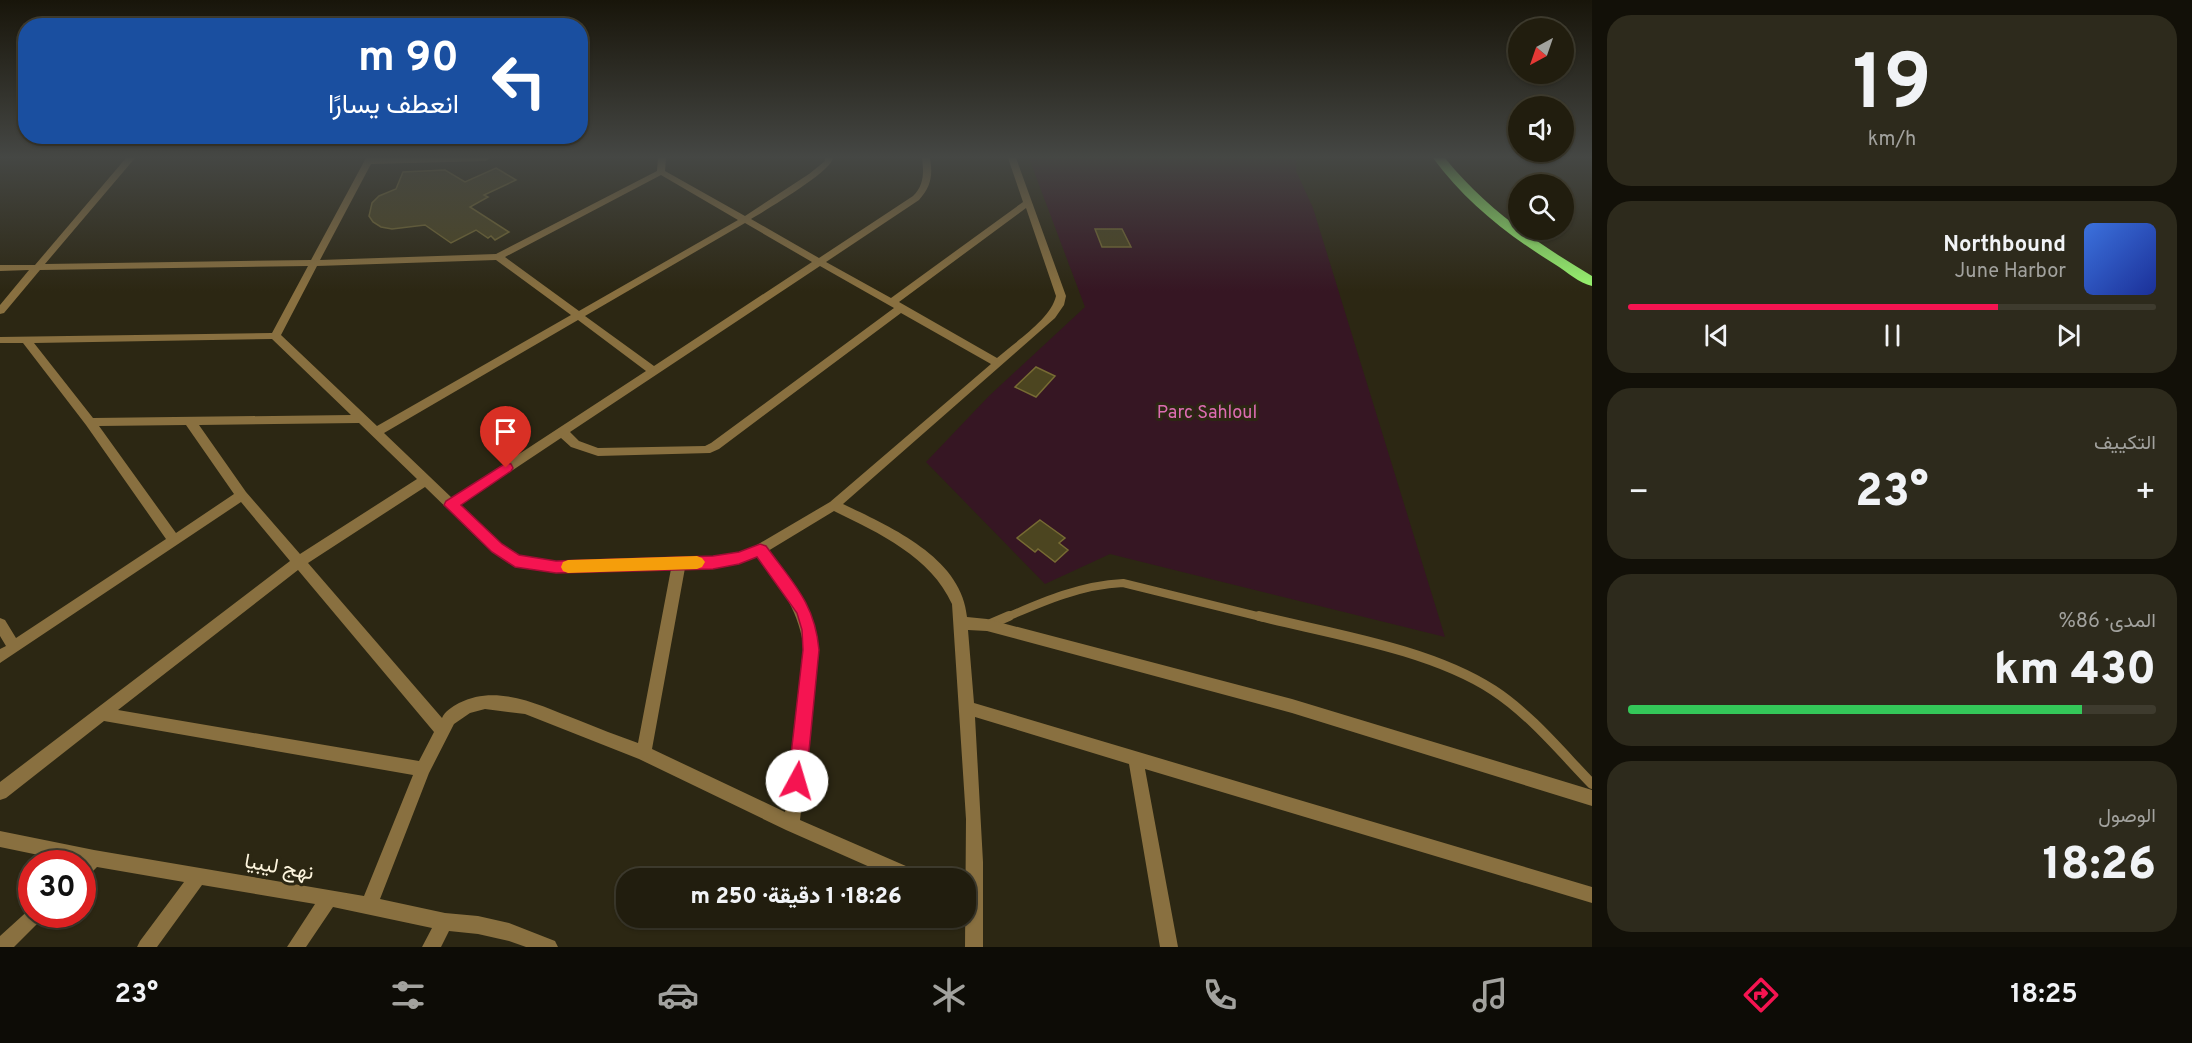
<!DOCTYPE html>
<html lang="ar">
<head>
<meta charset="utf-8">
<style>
  :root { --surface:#211d0e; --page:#2d2a1c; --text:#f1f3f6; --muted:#a2a29e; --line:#3e3b2e; --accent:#f51451 }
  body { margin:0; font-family:Overpass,Vazirmatn,sans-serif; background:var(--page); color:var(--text); direction:rtl; height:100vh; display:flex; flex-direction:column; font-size:22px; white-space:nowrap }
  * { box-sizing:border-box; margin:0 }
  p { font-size:20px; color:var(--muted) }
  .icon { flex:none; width:33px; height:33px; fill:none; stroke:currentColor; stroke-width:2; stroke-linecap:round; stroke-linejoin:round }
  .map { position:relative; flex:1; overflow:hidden; direction:ltr }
  .details { display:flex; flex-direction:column; gap:15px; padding:15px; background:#121008; width:600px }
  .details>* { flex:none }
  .banner { position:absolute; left:18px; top:18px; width:570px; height:126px; border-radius:24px; box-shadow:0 2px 4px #0004,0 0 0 2px var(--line); direction:rtl; background:#1a4fa0; color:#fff; overflow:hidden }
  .needle { width:39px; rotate:220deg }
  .controls { position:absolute; left:1508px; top:18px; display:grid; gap:12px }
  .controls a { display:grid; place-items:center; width:66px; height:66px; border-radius:50%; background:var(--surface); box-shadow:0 2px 4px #0004,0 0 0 2px var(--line); font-size:30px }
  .speed { position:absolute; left:18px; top:850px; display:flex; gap:12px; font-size:30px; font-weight:700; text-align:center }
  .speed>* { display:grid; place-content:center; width:78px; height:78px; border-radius:50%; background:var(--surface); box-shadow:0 2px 4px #0004,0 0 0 2px var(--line); line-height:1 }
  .speed .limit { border:9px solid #d22; background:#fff; color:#111 }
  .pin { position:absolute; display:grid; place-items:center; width:51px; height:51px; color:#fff; margin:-62px -26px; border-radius:50% 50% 50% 0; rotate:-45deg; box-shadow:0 0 6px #0007 }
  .pin .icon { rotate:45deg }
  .me { position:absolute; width:66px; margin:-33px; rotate:6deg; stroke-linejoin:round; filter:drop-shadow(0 0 4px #0008) }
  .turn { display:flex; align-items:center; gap:21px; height:126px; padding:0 30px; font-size:27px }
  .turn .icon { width:78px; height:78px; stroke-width:2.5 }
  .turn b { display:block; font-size:42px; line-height:51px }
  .big { font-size:45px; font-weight:800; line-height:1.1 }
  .details .widget { flex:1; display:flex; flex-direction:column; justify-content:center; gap:9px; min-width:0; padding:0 21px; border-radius:24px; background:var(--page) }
  .details .dial { align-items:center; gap:0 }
  .dial b { font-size:78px; line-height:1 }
  .song { display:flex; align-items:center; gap:18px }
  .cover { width:72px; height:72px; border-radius:9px; background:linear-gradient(135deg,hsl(220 70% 55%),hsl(230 70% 35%)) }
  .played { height:6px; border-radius:3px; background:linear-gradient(90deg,var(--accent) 70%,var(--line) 70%) }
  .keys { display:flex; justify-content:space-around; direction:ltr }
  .heat { display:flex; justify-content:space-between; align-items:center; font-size:33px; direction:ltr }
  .charge { height:9px; border-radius:4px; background:linear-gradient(90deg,#34c759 86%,var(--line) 0) }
  .trip { position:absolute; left:616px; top:868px; width:360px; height:60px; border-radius:24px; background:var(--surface); box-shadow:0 2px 4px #0004,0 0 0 2px var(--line); font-weight:800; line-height:60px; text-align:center; direction:rtl }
  .tabs { display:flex; height:96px; justify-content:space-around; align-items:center; background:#0d0c06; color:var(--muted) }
  .tabs .icon { width:42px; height:42px }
  .tabs .current { color:var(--accent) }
  .tabs b { font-size:27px; color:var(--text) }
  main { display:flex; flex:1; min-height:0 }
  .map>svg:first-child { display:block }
  .green { fill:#361623 }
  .building { fill:#4c4520; stroke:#776b33; stroke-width:1.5 }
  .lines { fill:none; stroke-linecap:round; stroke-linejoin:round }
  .service-far1 { stroke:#897040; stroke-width:8 }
  .service { stroke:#897040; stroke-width:10 }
  .minor { fill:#897040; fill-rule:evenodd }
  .trunk { fill:#9af870; fill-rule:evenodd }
  .route { fill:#f51451; stroke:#9f0d35; stroke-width:1.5 }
  .slow { fill:#f59e0b }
  .labels { text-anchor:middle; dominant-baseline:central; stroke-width:6; stroke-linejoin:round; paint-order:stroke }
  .park-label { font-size:18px; fill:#dd6cb2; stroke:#2c2713 }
  .near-street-label { font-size:21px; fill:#fef6df; stroke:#2c2713 }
</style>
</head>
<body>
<main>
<section class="details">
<div class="widget dial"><b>19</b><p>km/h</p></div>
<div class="widget">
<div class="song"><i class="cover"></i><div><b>Northbound</b><p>June Harbor</p></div></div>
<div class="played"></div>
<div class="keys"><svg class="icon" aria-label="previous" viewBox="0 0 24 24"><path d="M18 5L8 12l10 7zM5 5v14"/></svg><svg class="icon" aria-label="pause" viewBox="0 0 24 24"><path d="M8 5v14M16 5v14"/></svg><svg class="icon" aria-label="next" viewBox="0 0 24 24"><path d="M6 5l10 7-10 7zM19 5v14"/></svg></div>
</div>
<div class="widget"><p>التكييف</p>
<div class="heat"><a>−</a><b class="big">23°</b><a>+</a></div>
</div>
<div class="widget"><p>المدى · 86%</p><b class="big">430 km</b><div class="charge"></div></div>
<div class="widget"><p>الوصول</p><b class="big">18:26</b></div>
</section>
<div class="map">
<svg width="1592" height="947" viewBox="0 0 1592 947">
  <rect width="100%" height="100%" fill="#2c2713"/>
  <!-- green -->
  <path class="green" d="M1029,158H1297L1296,171L1313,208L1445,637L1110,554L1045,584L926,462L989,396L1085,307Z"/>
  <!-- building -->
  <path class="building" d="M496,168L516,180L484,195L488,197L470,207L509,232L495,240L491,236L488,238L476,230L451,243L425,225L392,229L381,227L373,222L369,216L372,203L379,196L396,189L403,172L445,170L465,182Z
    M1095,229H1122L1131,247H1102Z
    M1036,367L1055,376L1036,397L1015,387Z
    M1040,520L1065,538L1059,543L1068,550L1055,562L1038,549L1035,552L1017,538Z"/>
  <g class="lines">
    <!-- service-far1 -->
    <path class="service-far1" d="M1005,618C1044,601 1081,585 1123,583L1265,618"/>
    <!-- service -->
    <path class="service" d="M1259,616C1332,634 1430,649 1493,690C1530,714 1561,752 1592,784
      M988,625L1009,616"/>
    <!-- minor -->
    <path class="minor" d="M126,158H135L45,264L311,260L366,158H490L486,161L371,164L320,260L496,254L657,171L658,158H666L665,171L745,216L809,174L825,161V158H833C832,171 766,210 751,219L819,258L913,196C924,185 924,173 922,158H930C933,175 931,187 919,200L826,262L891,298L1023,202L1008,158H1016L1066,296L1064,305L1055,318L843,504C891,527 962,558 967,617L987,619L1292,699L1592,790V806L1292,713L987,631L968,630L974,703L1592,887V903L1145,769L1178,947H1160L1129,764L975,717L983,862V947H965L966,819L952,604C931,557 879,533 834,511L768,551L791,581L805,604L812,620L818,650L800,820L922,873L924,879H897L786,830L639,759L525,714L485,709L470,713L454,724L429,773L380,899L445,913L478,916L509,923L555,941L558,947H526L509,941L478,934L449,931L441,947H422L432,928L333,907L306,947H287L315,904L202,885L157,947H137L140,941L184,882L97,867L88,876L82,878V864L0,847V831L94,850L364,896L413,775L104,721L6,798L0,800V782L290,561L241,502L0,663V649L6,646L0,636V618L5,620L16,638L166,539L86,425L23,343H0V337L272,333L308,266L40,270L4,313L0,314V305L29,270L0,271V265H35ZM661,175L738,220L579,311L505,257ZM1026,208L1056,296C1051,319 1015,342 997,358L899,302ZM745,223L812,262L654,366L585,316ZM496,260L571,315L377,426L281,335L317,266ZM820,266L894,308L711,443L705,446L598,448L579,441L570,432ZM901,313L991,364L830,502L755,546L738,553L713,557L556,562L518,556L502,544L460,505L561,438L571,447L598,456L710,453L719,449ZM578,320L646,371L452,498L384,433ZM272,339L351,415L93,418L34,343ZM359,423L417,479L300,554L246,492L199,425ZM186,425L234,494L176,533L99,426ZM425,487L492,552L515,566L556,572L671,569L638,743C618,736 598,728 578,720C541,706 498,683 459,703C452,707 445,711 442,718L308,563ZM757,556C781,588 799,609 804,650L785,812L652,749L685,568C710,568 733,566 757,556ZM298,570L434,732L419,761L118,710Z
      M32,907V915H43L40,921L14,947H0V936Z"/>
    <!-- trunk -->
    <path class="trunk" d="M1433,158H1445C1486,209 1537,243 1592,276V286C1579,283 1567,272 1556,265C1509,236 1466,203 1433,158Z"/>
  </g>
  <!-- sky -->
  <linearGradient id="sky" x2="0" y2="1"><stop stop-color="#18150a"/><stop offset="0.54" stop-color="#454744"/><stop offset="1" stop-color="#454744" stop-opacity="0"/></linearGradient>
  <rect width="1592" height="291" fill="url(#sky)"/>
  <!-- route -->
  <path class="route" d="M506,463L511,464L513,468L511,471L461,505L502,544L519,555L556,561L713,556L739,552L760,544L766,546C792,582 815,603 819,650L806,781L803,787L797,789L791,787L788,781L803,650L802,630L797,613L757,557L739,564L713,569L556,573L515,567L492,552L444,505L446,501Z"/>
  <!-- slow -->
  <path class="slow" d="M697,556L702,558L705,562L702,567L697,569L568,573L563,571L561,567L563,562L568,560Z"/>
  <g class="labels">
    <!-- park labels -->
    <g class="park-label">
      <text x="1207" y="413">Parc Sahloul</text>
    </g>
    <!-- near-street labels -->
    <g class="near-street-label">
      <text transform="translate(279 868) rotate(10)">نهج ليبيا</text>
    </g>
  </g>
</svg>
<div class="controls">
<a><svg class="needle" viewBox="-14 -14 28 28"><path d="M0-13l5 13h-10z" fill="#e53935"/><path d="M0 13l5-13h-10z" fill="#a2a29e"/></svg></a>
<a><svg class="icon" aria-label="sound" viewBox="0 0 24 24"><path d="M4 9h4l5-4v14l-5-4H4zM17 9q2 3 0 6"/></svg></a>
<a><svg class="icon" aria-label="search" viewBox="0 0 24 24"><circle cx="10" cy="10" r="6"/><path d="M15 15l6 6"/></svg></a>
</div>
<div class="speed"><div class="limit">30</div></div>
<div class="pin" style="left:506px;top:468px;background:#d93025"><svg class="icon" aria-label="arrive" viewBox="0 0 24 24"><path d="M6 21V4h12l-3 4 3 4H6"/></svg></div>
<svg class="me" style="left:797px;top:781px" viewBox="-20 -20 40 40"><circle r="19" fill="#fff"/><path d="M0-13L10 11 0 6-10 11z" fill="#f51451"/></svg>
<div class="trip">18:26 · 1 دقيقة · 250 m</div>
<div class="banner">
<div class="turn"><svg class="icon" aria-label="left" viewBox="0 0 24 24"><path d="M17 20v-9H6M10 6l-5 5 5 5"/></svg><div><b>90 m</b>انعطف يسارًا</div></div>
</div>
</div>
</main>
<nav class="tabs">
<b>18:25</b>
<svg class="icon current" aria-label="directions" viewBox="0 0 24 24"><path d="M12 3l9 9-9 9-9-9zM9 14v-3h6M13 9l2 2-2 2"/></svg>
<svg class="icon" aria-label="music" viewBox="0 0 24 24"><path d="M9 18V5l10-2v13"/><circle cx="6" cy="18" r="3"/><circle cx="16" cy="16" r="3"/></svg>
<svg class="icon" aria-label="phone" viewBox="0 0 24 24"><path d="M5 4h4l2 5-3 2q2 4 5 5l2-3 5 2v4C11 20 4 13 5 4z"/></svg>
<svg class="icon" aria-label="climate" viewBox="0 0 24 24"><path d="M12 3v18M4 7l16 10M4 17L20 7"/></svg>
<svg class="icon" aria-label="car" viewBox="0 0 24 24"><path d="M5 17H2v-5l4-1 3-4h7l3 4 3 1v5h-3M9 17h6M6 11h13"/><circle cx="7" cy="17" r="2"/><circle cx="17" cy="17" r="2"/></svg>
<svg class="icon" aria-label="filters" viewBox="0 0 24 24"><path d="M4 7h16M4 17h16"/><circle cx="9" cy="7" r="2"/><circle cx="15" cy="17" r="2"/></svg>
<b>23°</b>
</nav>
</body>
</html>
